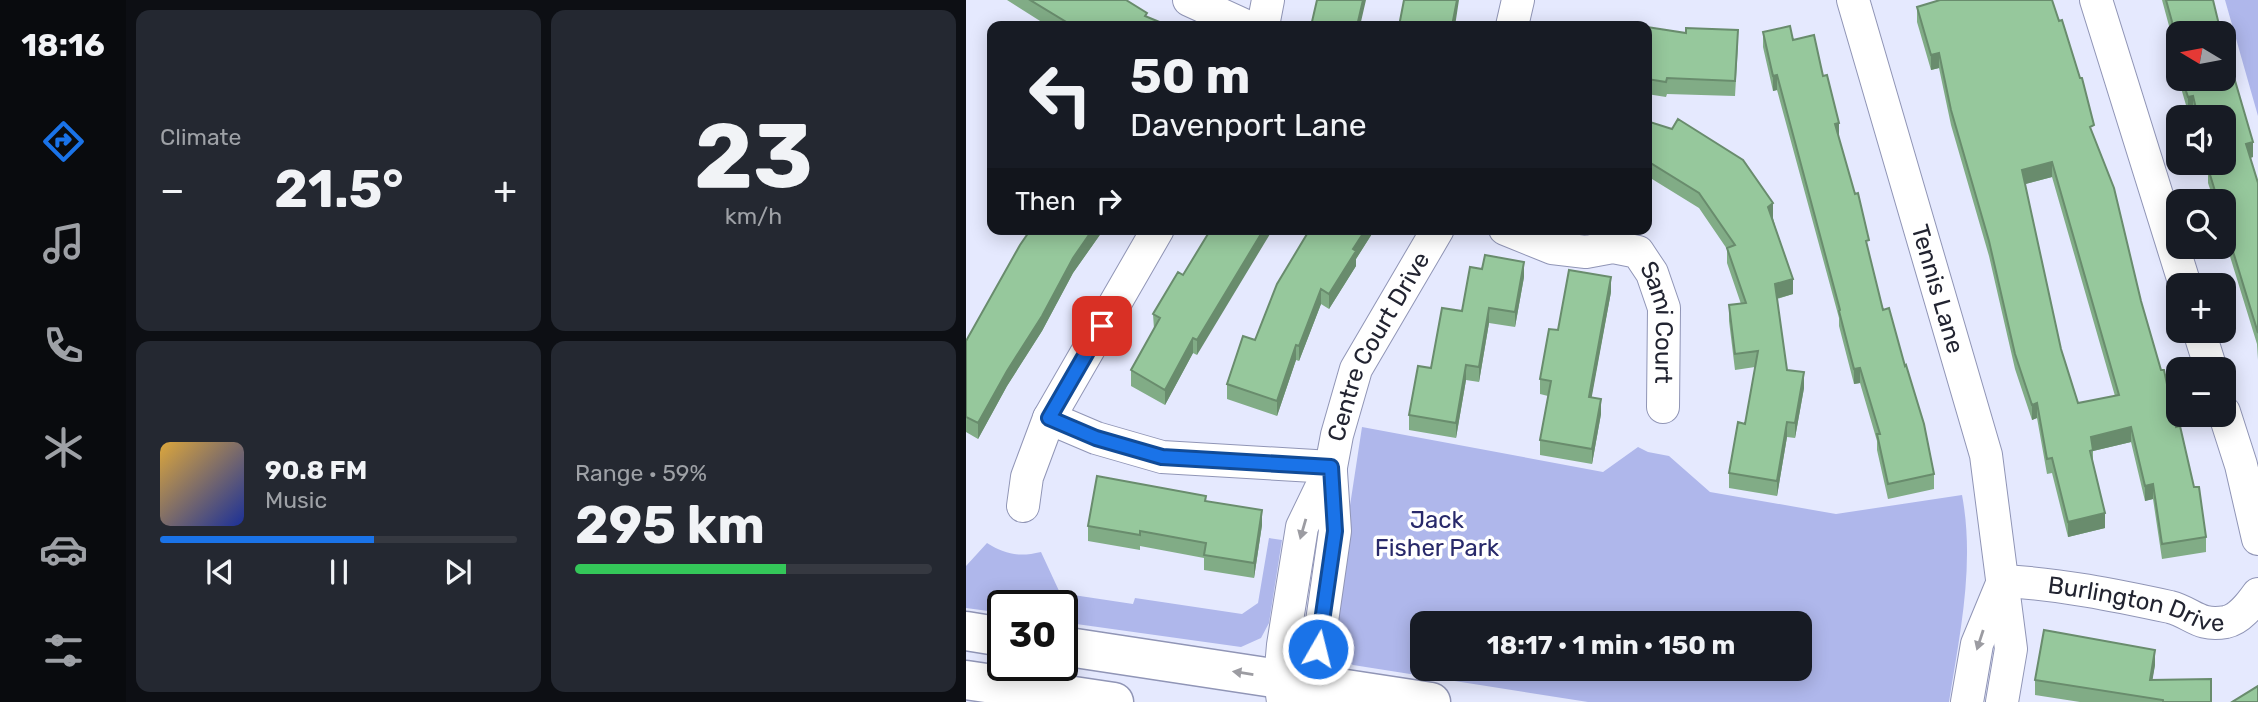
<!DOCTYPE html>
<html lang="en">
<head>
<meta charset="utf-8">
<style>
  :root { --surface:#171b24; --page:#242831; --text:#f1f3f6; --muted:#9ea1a6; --line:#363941; --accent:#1a73e8 }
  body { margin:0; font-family:Rubik,sans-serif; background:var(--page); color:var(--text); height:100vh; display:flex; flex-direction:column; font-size:26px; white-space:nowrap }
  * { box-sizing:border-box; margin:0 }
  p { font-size:23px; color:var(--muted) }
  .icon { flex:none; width:38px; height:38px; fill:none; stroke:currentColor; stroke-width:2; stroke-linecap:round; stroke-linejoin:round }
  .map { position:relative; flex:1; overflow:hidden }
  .panel { display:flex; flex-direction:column; gap:10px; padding:10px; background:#0d0f14; width:840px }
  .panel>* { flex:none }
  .hud { position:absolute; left:21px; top:21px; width:665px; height:214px; border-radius:14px; box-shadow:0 4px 18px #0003; background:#171b24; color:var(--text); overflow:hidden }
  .needle { width:46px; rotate:280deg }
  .controls { position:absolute; left:1200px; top:21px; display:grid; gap:14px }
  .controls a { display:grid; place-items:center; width:70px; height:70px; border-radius:14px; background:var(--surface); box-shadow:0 4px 18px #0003; font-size:35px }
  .speed { position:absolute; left:21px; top:590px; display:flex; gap:14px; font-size:35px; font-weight:700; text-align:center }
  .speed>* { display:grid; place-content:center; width:91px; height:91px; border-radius:50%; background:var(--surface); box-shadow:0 4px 18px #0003; line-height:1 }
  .speed .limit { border:4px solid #111; border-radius:10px; background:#fff; color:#111 }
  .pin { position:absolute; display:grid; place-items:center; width:60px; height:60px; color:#fff; margin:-30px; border-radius:14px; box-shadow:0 4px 10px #0006 }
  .me { position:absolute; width:77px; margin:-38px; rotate:8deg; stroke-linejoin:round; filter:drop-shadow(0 0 5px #0008) }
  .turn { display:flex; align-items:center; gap:24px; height:147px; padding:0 28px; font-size:32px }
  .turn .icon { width:91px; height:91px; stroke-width:2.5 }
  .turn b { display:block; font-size:49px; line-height:60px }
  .then { display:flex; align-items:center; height:66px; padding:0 28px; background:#0003; gap:14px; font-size:26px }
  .big { font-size:52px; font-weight:700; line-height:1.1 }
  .panel .card { flex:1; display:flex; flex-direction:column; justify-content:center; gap:10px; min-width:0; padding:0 24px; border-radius:14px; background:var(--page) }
  .panel .dial { align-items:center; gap:0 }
  .dial b { font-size:91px; line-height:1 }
  .song { display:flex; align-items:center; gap:21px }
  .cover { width:84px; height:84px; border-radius:10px; background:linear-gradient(135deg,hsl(40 70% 55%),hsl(230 70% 35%)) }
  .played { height:7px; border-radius:4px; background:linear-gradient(90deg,var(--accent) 60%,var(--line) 60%) }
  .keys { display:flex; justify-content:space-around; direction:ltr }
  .heat { display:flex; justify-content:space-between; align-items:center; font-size:38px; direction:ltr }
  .charge { height:10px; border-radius:5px; background:linear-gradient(90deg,#34c759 59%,var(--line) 0) }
  .panel .tiles { flex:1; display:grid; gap:10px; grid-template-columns:repeat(2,1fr) }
  .trip { position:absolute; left:444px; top:611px; width:402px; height:70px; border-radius:14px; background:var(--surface); box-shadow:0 4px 18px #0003; font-weight:700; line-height:70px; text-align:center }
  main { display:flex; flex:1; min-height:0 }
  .tab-bar { display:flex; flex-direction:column; width:126px; justify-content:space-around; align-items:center; background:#090b0e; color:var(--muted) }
  .tab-bar .icon { width:49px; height:49px }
  .tab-bar .current { color:var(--accent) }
  .tab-bar b { font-size:32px; color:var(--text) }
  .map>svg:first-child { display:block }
  .green { fill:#afb7eb; fill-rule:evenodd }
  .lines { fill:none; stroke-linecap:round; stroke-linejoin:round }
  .minor-casing { stroke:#9095b6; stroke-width:34 }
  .primary-casing { stroke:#9095b6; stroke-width:41 }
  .minor { stroke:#fff; stroke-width:32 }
  .primary { stroke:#fff; stroke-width:38 }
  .wall { fill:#81ac86; fill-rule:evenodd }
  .shaded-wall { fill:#698c6d }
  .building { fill:#96c89c; stroke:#698c6d; stroke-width:2; fill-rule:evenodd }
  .oneway { fill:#9c9ca2 }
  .route-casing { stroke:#114b97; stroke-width:18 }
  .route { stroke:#1a73e8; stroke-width:12 }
  .labels { text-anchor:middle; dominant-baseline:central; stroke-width:7; stroke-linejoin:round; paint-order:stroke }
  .street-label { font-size:24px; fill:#222431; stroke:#fff }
  .park-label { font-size:24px; fill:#28296a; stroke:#fff }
</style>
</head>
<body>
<main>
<nav class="tab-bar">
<b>18:16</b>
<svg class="icon current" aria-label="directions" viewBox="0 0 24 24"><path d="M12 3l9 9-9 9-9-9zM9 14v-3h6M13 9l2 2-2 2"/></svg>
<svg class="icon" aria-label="music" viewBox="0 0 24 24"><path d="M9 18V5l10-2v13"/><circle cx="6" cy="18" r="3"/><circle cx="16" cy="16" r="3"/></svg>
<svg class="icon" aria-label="phone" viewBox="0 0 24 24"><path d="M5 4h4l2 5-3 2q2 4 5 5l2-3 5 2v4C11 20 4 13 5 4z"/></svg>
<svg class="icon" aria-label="climate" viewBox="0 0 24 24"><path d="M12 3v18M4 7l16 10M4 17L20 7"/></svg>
<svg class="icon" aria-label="car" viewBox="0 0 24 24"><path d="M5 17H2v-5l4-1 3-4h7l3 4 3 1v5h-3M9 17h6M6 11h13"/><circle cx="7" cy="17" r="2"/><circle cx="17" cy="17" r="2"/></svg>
<svg class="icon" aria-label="filters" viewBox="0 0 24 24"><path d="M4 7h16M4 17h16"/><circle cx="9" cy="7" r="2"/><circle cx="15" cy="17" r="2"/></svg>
</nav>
<section class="panel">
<div class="tiles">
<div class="card"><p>Climate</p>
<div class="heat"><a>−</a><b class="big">21.5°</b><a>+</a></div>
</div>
<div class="card dial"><b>23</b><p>km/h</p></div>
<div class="card">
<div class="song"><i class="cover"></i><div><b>90.8 FM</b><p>Music</p></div></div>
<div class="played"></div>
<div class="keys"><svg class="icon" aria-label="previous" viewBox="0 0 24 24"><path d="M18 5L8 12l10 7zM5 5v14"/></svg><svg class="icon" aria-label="pause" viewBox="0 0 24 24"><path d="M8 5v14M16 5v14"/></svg><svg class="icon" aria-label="next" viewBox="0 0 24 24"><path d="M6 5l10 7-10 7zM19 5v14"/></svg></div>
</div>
<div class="card"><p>Range · 59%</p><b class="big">295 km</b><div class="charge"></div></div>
</div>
</section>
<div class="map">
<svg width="1292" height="702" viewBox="0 0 1292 702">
  <rect width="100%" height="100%" fill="#e5e9fe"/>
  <!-- green -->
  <path class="green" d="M1259,0H1292V116Z
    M396,427L637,472L672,447L682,452L703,456L744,492L870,514L996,495C1009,564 994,633 983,702H622L387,665C372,656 368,647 365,630ZM457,623H835V668H457Z
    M303,538L316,540L303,623L295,638L275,647L96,622V606H37V613L0,608V566L21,543C40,555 54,557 75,552L94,593L167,604L169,598L276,614L292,603Z"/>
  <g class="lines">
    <defs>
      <g id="minor">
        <path d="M223,0L280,26"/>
        <path id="s1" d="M887,0L1020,455L1045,649L1036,702"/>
        <path d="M1130,0L1219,285"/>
        <path d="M297,26L302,0"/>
        <path d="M546,26L552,0"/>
        <path id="s2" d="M539,229L586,248L620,252L647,247L672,252L686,273L698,308L697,407"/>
        <path d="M1233,331L1245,369"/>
        <path d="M1258,412L1275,465L1292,539"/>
        <path d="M83,418L130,438L196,457L365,467"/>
        <path d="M57,506L61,477L83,418L192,229"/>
        <path id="s3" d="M1037,581C1094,584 1148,595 1204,607C1227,613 1232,627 1260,622C1274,619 1284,605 1292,594"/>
        <path id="s4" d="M317,702L314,679L317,645L336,527L365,467L371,435L390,369L472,229"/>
        <path d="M333,702L343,683L352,649L369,531L365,472"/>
        <path d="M1001,702L1011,644L1035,586"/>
      </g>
      <path id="primary" d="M0,631L37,637
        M96,646L465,702
        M0,680L148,702"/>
    </defs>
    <!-- minor casing -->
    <use href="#minor" class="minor-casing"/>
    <!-- primary casing -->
    <use href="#primary" class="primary-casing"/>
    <!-- minor -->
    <use href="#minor" class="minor"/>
    <!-- primary -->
    <use href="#primary" class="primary"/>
  </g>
  <!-- wall -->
  <path class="wall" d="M41,0H160L181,17L203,26H82Z
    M1196,0H1247L1213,33V79H1258L1287,157L1284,158L1292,183V360L1291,344L1258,237V201H1248L1242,183V170L1240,163H1258V117H1229L1227,111L1222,112L1208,64V49L1209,48Z
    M951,7L1128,137L1210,427L1240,537V552L1196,559L1187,499L1179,501L1165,442L1127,451V464L1139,528L1102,537L1086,473L1081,474L1071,418L1066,420L1049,369L1023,256L985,125L973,68L965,70L951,22ZM1086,177L1149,396L1112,403L1095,349L1059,184Z
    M681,27L772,45L769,96L701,94L700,97L681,94Z
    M797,32L827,40L873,138L917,310L968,474V489L922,499L911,450V441L894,383L888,384L873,326V318L811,90L807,91L797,47Z
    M681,121L807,218L827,294L811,299L821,370L838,388L829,438L821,437L811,496L763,488V473L779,424L789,367L769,370L763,321V305L775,304L761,263V249L733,208L686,179L681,177Z
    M65,229H138L107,273L76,331L41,386L12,439L0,432V341Z
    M245,229L231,355L227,353L199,405L165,386V370L188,329L187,314L217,275Z
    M344,229H409L390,259V266L363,309L355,304L333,361L330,360L311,416L261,399V384L289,340Z
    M558,277L549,327L523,323L513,382L500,380L490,438L443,430V415L465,368L496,311Z
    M645,292L625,398L635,414L626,464L574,455V440L582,396L574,394V379L592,330Z
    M240,501L296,525L288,578L238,570V558L174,546V550L122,541V526Z
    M1189,665L1186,680L1245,702H1114L1069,695V680Z"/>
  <!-- shaded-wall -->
  <path class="shaded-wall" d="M397,0H400L394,26H391Z
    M491,0H493L489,26H486Z
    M973,53V68L965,70V55Z
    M811,75V90L807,91V76Z
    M1227,96V111L1222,112V97Z
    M873,123V138L869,124Z
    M1287,142V157L1280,159V144Z
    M1086,162V177L1056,185V170Z
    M807,203V218L802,222V207Z
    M127,229H138L107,273L76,331L41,386L12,439V423L41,371L107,258Z
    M298,229H307L231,355V340Z
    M400,229H409L390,259V266L363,309V294L387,249Z
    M558,262V277L549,327V312Z
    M645,277V292L623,412V397Z
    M827,279V294L809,299V284Z
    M355,289V304L333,361V346Z
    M523,308V323L513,382V367Z
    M227,338V353L199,405V390Z
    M330,345V360L311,416V401Z
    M500,365V380L490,438V423Z
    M894,368V383L888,384V369Z
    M838,372V388L829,438V423Z
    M635,399V414L626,464V449Z
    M1071,403V418L1066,420V405Z
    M821,422V437L811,496V481Z
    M1165,427V442L1127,451L1125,437Z
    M1187,484V499L1179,501V486Z
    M296,510V525L288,578V563Z
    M1139,513V528L1102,537V522Z
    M1189,650V665L1184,695V680Z"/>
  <!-- building -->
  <path class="building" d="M64,0H160L181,13L179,16L203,26H107Z
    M351,0H397L391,26H345Z
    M438,0H491L486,26H433Z
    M974,0H1086L1093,21L1096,20L1114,78H1116L1128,125L1124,127L1148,188L1175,301L1195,370H1198L1210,427L1214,426L1228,487H1233L1240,537L1196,544L1187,484L1179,486L1165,427L1125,437L1127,450L1124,451L1139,513L1102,522L1086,458L1081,459L1071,403L1066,405L1049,354L1023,241L985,110L973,53L965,55L951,7ZM1086,162L1153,395L1112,403L1095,349L1056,170Z
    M1200,0H1247L1255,33H1213V47Z
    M596,22L630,26H596Z
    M658,24L677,26H658Z
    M824,26L827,40L848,35L857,76L861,75L873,123L869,124L889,194L892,193L903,240L900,241L917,310L923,308L939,366L940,365L958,424L968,474L922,484L911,434H914L894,368L888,369L873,311L874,310L811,75L807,76L797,32Z
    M681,27L720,33V28L772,30L769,81L701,78L700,82L681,79Z
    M1258,43L1287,142L1280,144L1292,183V333L1258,222V201H1252L1242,168L1245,167L1244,163H1258V117H1232L1227,96L1222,97L1216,79H1258Z
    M1213,47V66L1208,49Z
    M712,119L777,160L807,203L802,207L827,279L809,284L821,370L838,372L829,423L821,422L811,481L763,473L772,422L779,424L792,351L769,354L763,305L780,303L761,248L769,245L733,193L686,164L681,162V121L706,129Z
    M65,229H127L107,258L76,316L41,371L12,423L0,417V341L54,245Z
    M245,229H298L231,340L227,338L199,390L165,370L194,318L187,314L212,272L217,275Z
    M344,229H400L387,249L390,251L363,294L355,289L333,346L330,345L311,401L261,384L277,336L289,340L311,284Z
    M519,255L558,262L549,312L523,308L513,367L500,365L490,423L443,415L452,366L465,368L476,308L496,311L504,267L516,269Z
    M603,270L645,277L623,397L635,399L626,449L574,440L585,381L574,379L583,329L592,330Z
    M131,476L240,496L239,501L296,510L288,563L238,555L240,543L174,531V535L122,526Z
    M1078,630L1189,650L1184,680L1245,679V702H1197V700L1069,680Z
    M1292,686V702H1266Z"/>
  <!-- one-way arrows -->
  <defs><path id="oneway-solid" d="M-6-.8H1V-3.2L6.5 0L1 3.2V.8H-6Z" transform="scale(1.75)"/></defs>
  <g class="oneway">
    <use href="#oneway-solid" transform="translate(337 529) rotate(106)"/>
    <use href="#oneway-solid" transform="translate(1014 640) rotate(108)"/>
    <use href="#oneway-solid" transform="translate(277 673) rotate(-171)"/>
  </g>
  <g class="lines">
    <defs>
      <path id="route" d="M136,326L83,418L130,438L196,457L365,467L369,531L352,649"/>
    </defs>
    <!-- route casing -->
    <use href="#route" class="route-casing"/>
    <!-- route -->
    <use href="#route" class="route"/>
  </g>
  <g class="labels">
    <!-- street labels -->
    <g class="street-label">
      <text stroke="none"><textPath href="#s1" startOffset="301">Tennis Lane</textPath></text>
      <text stroke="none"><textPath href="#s2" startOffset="214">Sami Court</textPath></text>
      <text stroke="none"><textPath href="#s4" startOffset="374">Centre Court Drive</textPath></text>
      <text stroke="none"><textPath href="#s3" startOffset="136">Burlington Drive</textPath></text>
    </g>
    <!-- park labels -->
    <g class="park-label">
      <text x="471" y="520">Jack<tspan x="471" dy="28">Fisher Park</tspan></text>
    </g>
  </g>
</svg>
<div class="controls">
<a><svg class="needle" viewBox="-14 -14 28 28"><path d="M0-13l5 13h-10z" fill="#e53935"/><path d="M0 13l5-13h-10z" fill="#9ea1a6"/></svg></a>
<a><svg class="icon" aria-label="sound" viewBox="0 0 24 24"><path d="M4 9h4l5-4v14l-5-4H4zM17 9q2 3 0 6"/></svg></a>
<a><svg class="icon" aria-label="search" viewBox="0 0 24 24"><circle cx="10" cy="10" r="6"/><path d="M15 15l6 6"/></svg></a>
<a>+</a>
<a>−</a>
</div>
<div class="speed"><div class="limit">30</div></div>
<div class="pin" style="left:136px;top:326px;background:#d93025"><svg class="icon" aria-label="arrive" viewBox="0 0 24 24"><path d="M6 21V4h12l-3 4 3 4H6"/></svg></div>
<svg class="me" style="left:352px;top:649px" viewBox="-20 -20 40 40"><circle r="17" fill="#1a73e8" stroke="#fff" stroke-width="3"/><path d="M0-11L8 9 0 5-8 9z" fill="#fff"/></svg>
<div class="trip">18:17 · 1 min · 150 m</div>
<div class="hud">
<div class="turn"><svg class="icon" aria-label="left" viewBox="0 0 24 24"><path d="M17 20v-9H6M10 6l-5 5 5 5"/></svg><div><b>50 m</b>Davenport Lane</div></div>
<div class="then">Then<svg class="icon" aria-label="right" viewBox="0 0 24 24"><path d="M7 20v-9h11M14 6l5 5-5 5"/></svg></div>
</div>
</div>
</main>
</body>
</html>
